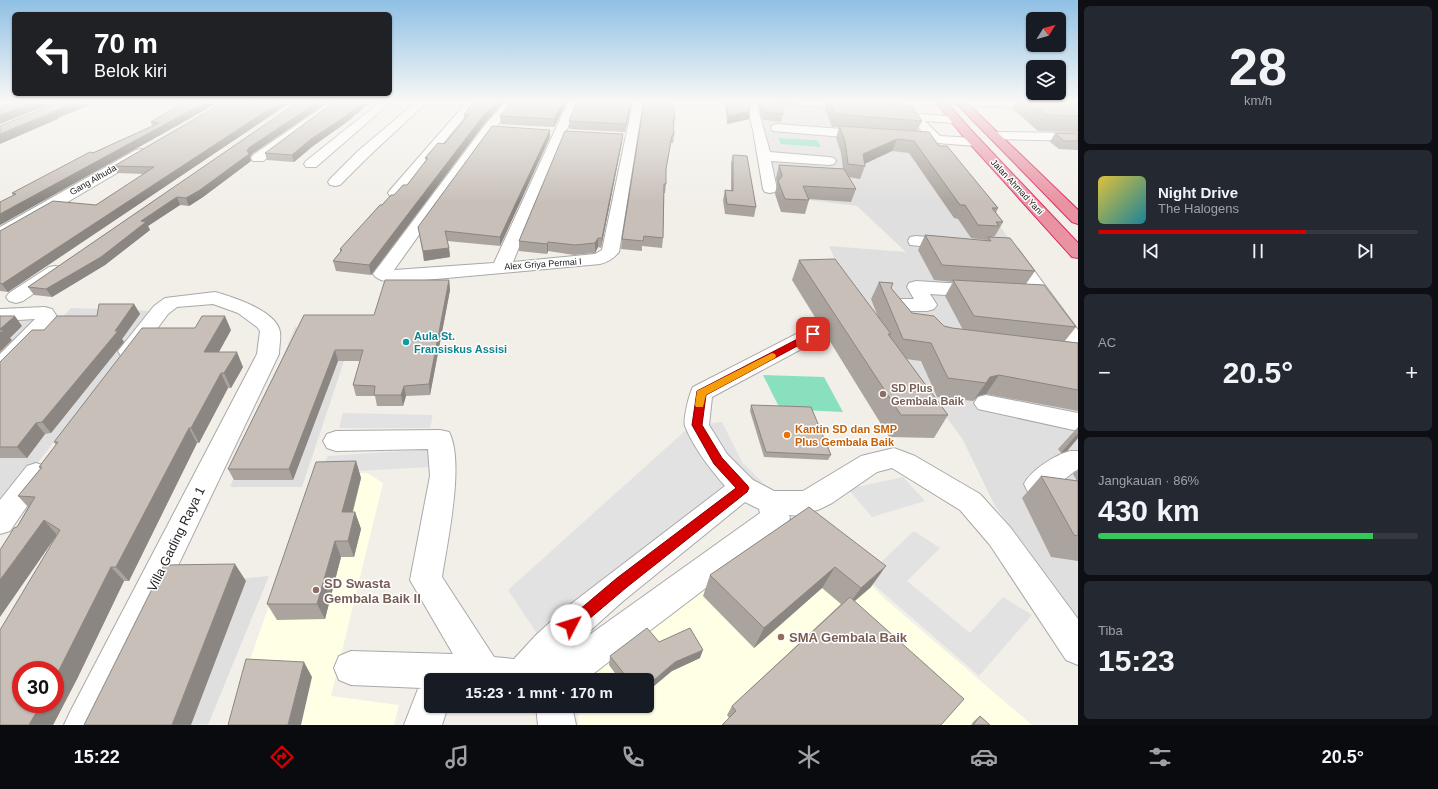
<!DOCTYPE html>
<html lang="id">
<head>
<meta charset="utf-8">
<style>
  :root { --surface:#171b24; --page:#242831; --text:#f1f3f6; --muted:#9ea1a6; --line:#363941; --accent:#d40000 }
  body { margin:0; font-family:Helvetica,sans-serif; background:var(--page); color:var(--text); height:100vh; display:flex; flex-direction:column; font-size:15px; white-space:nowrap }
  * { box-sizing:border-box; margin:0 }
  p { font-size:13px; color:var(--muted) }
  .icon { flex:none; width:22px; height:22px; fill:none; stroke:currentColor; stroke-width:2; stroke-linecap:round; stroke-linejoin:round }
  .map { position:relative; flex:1; overflow:hidden }
  .panel { display:flex; flex-direction:column; gap:6px; padding:6px; background:#0d0f14; width:360px }
  .panel>* { flex:none }
  .hud { position:absolute; left:12px; top:12px; width:380px; height:84px; border-radius:6px; box-shadow:0 1px 3px #0004; background:#202124; color:#fff; overflow:hidden }
  .needle { width:26px; rotate:53deg }
  .buttons { position:absolute; left:1026px; top:12px; display:grid; gap:8px }
  .buttons a { display:grid; place-items:center; width:40px; height:40px; border-radius:6px; background:var(--surface); box-shadow:0 1px 3px #0004; font-size:20px }
  .speed { position:absolute; left:12px; top:661px; display:flex; gap:8px; font-size:20px; font-weight:700; text-align:center }
  .speed>* { display:grid; place-content:center; width:52px; height:52px; border-radius:50%; background:var(--surface); box-shadow:0 1px 3px #0004; line-height:1 }
  .speed .limit { border:6px solid #d22; background:#fff; color:#111 }
  .pin { position:absolute; display:grid; place-items:center; width:34px; height:34px; color:#fff; margin:-17px; border-radius:8px; box-shadow:0 2px 6px #0006 }
  .me { position:absolute; width:44px; margin:-22px; rotate:50deg; stroke-linejoin:round; filter:drop-shadow(0 0 3px #0008) }
  .turn { display:flex; align-items:center; gap:14px; height:84px; padding:0 16px; font-size:18px }
  .turn .icon { width:52px; height:52px; stroke-width:2.5 }
  .turn b { display:block; font-size:28px; line-height:34px }
  .big { font-size:30px; font-weight:800; line-height:1.1 }
  .panel .tile { flex:1; display:flex; flex-direction:column; justify-content:center; gap:6px; min-width:0; padding:0 14px; border-radius:6px; background:var(--page) }
  .panel .dial { align-items:center; gap:0 }
  .dial b { font-size:52px; line-height:1 }
  .song { display:flex; align-items:center; gap:12px }
  .cover { width:48px; height:48px; border-radius:6px; background:linear-gradient(135deg,hsl(50 70% 55%),hsl(190 70% 35%)) }
  .played { height:4px; border-radius:2px; background:linear-gradient(90deg,var(--accent) 65%,var(--line) 65%) }
  .keys { display:flex; justify-content:space-around; direction:ltr }
  .heat { display:flex; justify-content:space-between; align-items:center; font-size:22px; direction:ltr }
  .charge { height:6px; border-radius:3px; background:linear-gradient(90deg,#34c759 86%,var(--line) 0) }
  .trip { position:absolute; left:424px; top:673px; width:230px; height:40px; border-radius:6px; background:var(--surface); box-shadow:0 1px 3px #0004; font-weight:800; line-height:40px; text-align:center }
  .tab-bar { display:flex; height:64px; justify-content:space-around; align-items:center; background:#090b0e; color:var(--muted) }
  .tab-bar .icon { width:28px; height:28px }
  .tab-bar .current { color:var(--accent) }
  .tab-bar b { font-size:18px; color:var(--text) }
  main { display:flex; flex:1; min-height:0 }
  .map>svg:first-child { display:block }
  .residential { fill:#e0dfdf }
  .education { fill:#ffffe5 }
  .pitch { fill:#88e0be }
  .parking { fill:#e2e2e2 }
  .lines { fill:none; stroke-linecap:round; stroke-linejoin:round }
  .minor-casing { stroke:#a9a9a9; stroke-width:2 }
  .highway-casing { stroke:#dc2a67; stroke-width:2 }
  .minor { fill:#fff; fill-rule:evenodd }
  .highway { fill:#e892a2; fill-rule:evenodd }
  .wall { fill:#aba49e }
  .shaded-wall { fill:#8b8681 }
  .building { fill:#c7bfb8; stroke:#8b8681 }
  .route { fill:#d40000; stroke:#8a0000 }
  .slow { fill:#f59e0b }
  .culture-dot { fill:#0f9aa8; stroke:#fff; stroke-width:1.5 }
  .education-dot { fill:#8d6e63; stroke:#fff; stroke-width:1.5 }
  .food-dot { fill:#e8710a; stroke:#fff; stroke-width:1.5 }
  .labels { text-anchor:middle; dominant-baseline:central; stroke-width:3; stroke-linejoin:round; paint-order:stroke }
  .far-street-label { font-size:9px; fill:#222; stroke:#fff }
  .culture-label { font-size:11px; font-weight:bold; fill:#0d838f; stroke:#fff; text-anchor:start }
  .education-label { font-size:11px; font-weight:bold; fill:#785e54; stroke:#fff; text-anchor:start }
  .food-label { font-size:11px; font-weight:bold; fill:#c56008; stroke:#fff; text-anchor:start }
  .near-street-label { font-size:13px; fill:#222; stroke:#fff }
  .near-education-label { font-size:13px; font-weight:bold; fill:#785e54; stroke:#fff; text-anchor:start }
</style>
</head>
<body>
<main>
<div class="map">
<svg width="1078" height="725" viewBox="0 0 1078 725">
  <rect width="100%" height="100%" fill="#f2efe9"/>
  <!-- residential -->
  <path class="residential" d="M757,102H909L1078,333V617L995,506L963,440L839,269L829,246L906,252L857,206L784,197L766,147Z
    M71,308L156,311L0,511V383Z
    M41,318L0,359V321Z
    M295,327L354,331L302,487H230Z
    M269,576L208,725H110L173,586Z"/>
  <!-- education -->
  <path class="education" d="M367,473L383,483L331,696L399,705L394,725H227L313,480L334,474Z
    M799,523L860,574L886,600L1032,725H578L579,706H647V680H581V673Z"/>
  <!-- pitch -->
  <path class="pitch" d="M778,138L817,140L821,147L781,144Z
    M763,375L824,377L843,412L780,409Z"/>
  <!-- parking -->
  <path class="parking" d="M343,413L433,415L430,428H339Z
    M722,422L742,462L768,488L762,493L718,454L705,424Z
    M686,430L733,487L540,638L508,590Z
    M432,449L429,467L319,473L328,456Z
    M903,477L925,501L872,517L848,489Z
    M914,531L940,548L907,581L970,633L1003,597L1032,615L979,676L865,577Z"/>
  <g class="lines">
    <defs>
      <path id="minor" d="M330,102H341L263,161H253L251,158L253,155Z
        M380,102H391L316,167H306L304,164L306,161Z
        M416,102H427L368,157L340,185L335,186L330,185L328,182L330,179L358,151Z
        M467,102H477L400,196L395,197L390,196L388,193L390,190Z
        M505,102H515L493,131L394,270L494,263L568,102H578L513,262L595,254L602,250L633,102H643L619,252C614,258 608,262 600,264L403,282C393,282 379,283 373,274L376,270L485,125Z
        M746,102H756L770,152L829,157L834,158L836,161L834,164L829,165L771,161L777,189L775,192L770,193L765,192L763,189L753,130Z
        M793,102H836L874,104L873,102H883L887,106L882,110L878,111L798,105Z
        M956,102H1027L1078,104V110L961,105Z
        M922,114L958,117L960,119L958,121L954,123L925,121L940,136L975,138L979,139L981,142L979,145L975,146L900,140L898,137L900,134L925,135L912,120L918,115Z
        M777,124L868,131L872,132L874,135L872,138L868,139L773,131L771,128L773,125Z
        M995,132L1078,133V141L991,139L989,136L991,133Z
        M141,149L146,150L148,153L146,156L6,238L0,239V227L136,150Z
        M916,236L958,240L960,244L958,248L952,249L910,245L908,241L910,237Z
        M1012,248L1018,249L1078,330V352L1070,350L1003,253L1006,249Z
        M55,266L61,267L64,271L61,275L23,301L16,303L9,301L6,297L9,293L49,267Z
        M916,281L978,285L985,287L987,291L985,295L978,297L930,294L937,305L934,309L927,311H909L915,319L912,323C896,327 892,317 884,305L887,301L894,299H914L907,287L909,283Z
        M215,292C233,297 277,311 280,332C281,339 279,347 279,354L102,725H64L70,712L257,354L260,331L257,327L238,313L213,304L177,307L168,314L137,356L129,358L121,356L118,351L154,306L165,298Z
        M45,307L52,309L58,318L8,372L0,374V354L35,319L0,321V309Z
        M813,328L820,329L823,334L820,339L712,397L709,425L727,454L753,480L774,491H803L861,456L894,448L915,456L980,494L1010,527L1078,619V665L1066,660L990,545L960,510L892,468L877,472L832,503L820,509L800,516L789,515L790,518L786,527L585,680H431V706H448L442,725H404L418,689L422,688L351,685L339,680L334,668L339,656L351,651L453,654L410,580L430,476L428,449L336,451L327,448L323,441L327,434L336,431L440,430L449,432C465,462 447,543 442,577L494,657L514,659L536,635L567,607L725,486C711,470 693,447 685,426C683,420 689,394 693,387L806,329ZM745,502L759,509L760,513L571,648L622,602Z
        M986,395L1078,413V431L978,409L974,403L978,397Z
        M1070,451H1078V471H1075L1048,492L1038,495L1028,492L1024,484C1031,470 1055,455 1070,451Z
        M36,463L45,466L49,474L10,531L0,534V500L27,466Z
        M536,706H572L576,725H538Z"/>
      <path id="highway" d="M936,102H946L970,129L1078,243V258L1072,257L962,135Z
        M955,102H966L1078,210V224L1072,222Z"/>
    </defs>
    <!-- minor casing -->
    <use href="#minor" class="minor-casing"/>
    <!-- highway casing -->
    <use href="#highway" class="highway-casing"/>
    <!-- minor -->
    <use href="#minor" class="minor"/>
    <!-- highway -->
    <use href="#highway" class="highway"/>
  </g>
  <!-- wall -->
  <path class="wall" d="M184,102H219L0,225L13,195L12,193L65,166V165L152,126L151,122Z
    M291,102L8,292L0,291V231L96,205L144,174L117,173L114,166Z
    M298,102L252,154L250,157L251,161L203,197L189,206L180,205L148,226L150,230L105,265L52,297L34,295L28,287Z
    M473,102L484,124L371,275L336,271L333,261L340,252V249L382,205L407,185L426,161L425,158L444,144L464,120V115Z
    M511,102H567L554,127L501,124L500,116Z
    M577,102H635H632L625,132L569,129V121Z
    M644,102L675,119L674,127V135L673,143H671L666,171V184L665,193H664L663,238L662,248L642,246V251L621,249L622,239Z
    M725,102H748L749,119L727,124Z
    M756,102H798L797,106L782,105L783,114L781,122L763,120Z
    M827,102H880L881,104L922,121L917,131L939,146L998,208L996,213L1003,222L995,236H994L993,237L1035,271L1026,284L1076,327L1065,341L1078,343V411L986,394L978,396L973,401L937,397L921,361L906,359L948,415L934,438L889,437L792,280L799,260L878,317L871,299L879,282L891,288L912,313L944,326L952,328L963,330L945,296L953,282L934,280L918,250L925,235L986,241V240L971,238L958,219L954,218L909,153L892,151L864,164L865,166L860,179L849,177L856,189L851,202L809,199V200L805,214L781,212L775,194L777,184L776,178L779,165L843,169L841,153L836,138L839,127H832L825,109Z
    M1016,102H1078V132L1038,131L1013,109Z
    M347,122L313,146L294,162L267,160L265,153Z
    M550,130V137L500,246L447,241L449,248L450,257L424,261L418,227Z
    M1055,133L1078,134V150L1059,149L1050,142Z
    M622,142L601,248L598,247L595,253L574,255L548,251L547,254L519,251V241Z
    M733,155L756,207L754,217L725,214L723,200L725,190H731V163Z
    M449,280L450,290L430,395L406,396L403,406H377L375,396H356L353,385L360,361H338L293,480H234L228,469L304,315H374Z
    M134,304L140,314L122,339L124,342L51,433L45,434L27,458H0V362L44,330L97,316Z
    M231,330L219,352L243,367L231,388H228L199,443H197L129,581H124L77,679L53,725H0L58,535L17,527L28,507L18,496L40,469L39,467L56,445L54,442Z
    M751,405L831,455L828,460L764,457L750,411Z
    M1078,427V438L1067,451L1061,453L1058,449Z
    M356,461L361,478L353,512H355L361,529L354,557H341L325,619L277,620L267,604Z
    M1078,469V561L1051,557L1022,498L1041,476L1077,481L1073,474Z
    M809,507L871,587L855,601L729,718L727,715L732,706L841,604L822,588L754,648L703,596L710,575Z
    M659,642L700,658L672,671L647,680H620L609,665L610,656Z
    M980,716L990,725H971L974,721Z"/>
  <!-- shaded-wall -->
  <path class="shaded-wall" d="M35,102H56L0,124V115Z
    M77,102H97L58,118V119L0,144V134Z
    M206,102H219L0,225V214Z
    M280,102H291L8,292L2,284Z
    M318,102H328L252,154L250,157L251,161L203,197L189,206L186,198L250,147Z
    M363,102H371L347,122L313,146L294,162L292,155L311,139Z
    M497,102H504L484,124L371,275L369,265L483,116Z
    M563,102H567L554,127V119Z
    M631,102H632L625,132L626,124Z
    M750,111L749,119L727,124L728,116Z
    M550,130V137L500,246V237Z
    M623,134L622,142L601,248L602,238Z
    M897,139L892,151L860,166L863,154Z
    M177,197L180,205L148,226L150,230L105,265L52,297L46,289L141,221Z
    M598,238V247L595,253V243Z
    M548,242V251L547,254V244Z
    M449,248L450,257L424,261L423,251Z
    M449,280L450,290L430,395L429,384Z
    M134,304L140,314L122,339L124,342L51,433L42,422L115,331Z
    M15,316L22,326L10,338L12,340L0,352V329Z
    M225,316L231,330L211,366L204,352Z
    M335,350L338,361L293,480L289,469Z
    M237,352L243,367L231,388L224,373Z
    M221,373L228,388L199,443L191,428Z
    M999,375L986,394L978,396L973,401L990,377Z
    M404,386L406,396L403,406L401,395Z
    M36,423L45,434L27,458L17,447Z
    M189,428L197,443L129,581L116,567Z
    M1078,433V438L1067,451L1061,453Z
    M356,461L361,478L348,528L342,512Z
    M355,512L361,529L354,557L348,541Z
    M44,520L57,535L0,617V580Z
    M335,541L341,557L325,619L317,604Z
    M235,564L246,581L191,725H172Z
    M886,566L871,587L846,608L861,588Z
    M111,567L124,581L77,679L53,725H29L41,704H55V678Z
    M835,567L822,588L754,648L764,628Z
    M703,650L700,658L672,671L647,692V686L675,662Z
    M304,662L312,677L301,725H288Z"/>
  <!-- building -->
  <path class="building" d="M17,102H35L0,115V108Z
    M60,102H77L0,134V126Z
    M184,102H206L0,214V202L16,194L12,193L90,152L93,153L159,123L151,122Z
    M224,102H280L2,284L0,283V231L53,201L96,205L154,167L114,166Z
    M298,102H318L250,147L247,150L249,154L200,190L186,198L177,197L141,221L146,222L101,257L46,289L28,287Z
    M334,102H363L346,116L311,139L292,155L265,153Z
    M473,102H497L483,116L369,265L333,261L342,250L340,249L380,205H382L391,195H394L403,185H407L428,158H425L438,143L444,144L469,115H464Z
    M511,102H563L554,119L500,116Z
    M577,102H631L626,124L569,121Z
    M644,102H673L675,119H673L674,135H672L666,169V184H664L663,238L644,236L643,241L622,239Z
    M727,102H748L750,111L728,116Z
    M761,102H782L783,114L764,112Z
    M830,102H880L881,104L911,106L922,121L835,114Z
    M1030,102H1078V116L1047,115Z
    M492,126L550,130L500,237L445,231L449,248L423,251L418,227Z
    M839,126L929,132L939,146H947L998,208H992L1003,222H996L999,226L978,225L965,205H960L914,141L897,139L863,154L865,166L848,164L845,141Z
    M565,131L623,134L602,238H598L595,243L575,245L548,242L547,244L519,241Z
    M1055,133L1078,134V141H1064Z
    M733,155L747,156L756,207L727,204L725,190L733,191Z
    M779,165L844,169L856,189L803,186L809,200L785,199L778,181L782,176Z
    M925,235L991,241L988,237L1010,238L1035,271L942,265Z
    M835,259L891,334H888L948,415H901L799,260Z
    M385,280H449L429,384L404,386L401,395H374L375,386L353,385L363,350H335L289,469H228L304,315H374Z
    M953,280L1044,285L1076,327L1074,326L1075,327L974,316Z
    M879,282L893,283L891,288L912,313L934,316L944,326L952,328L1078,343V390L999,375L990,377L986,383L948,378L931,343L903,339Z
    M99,304H134L115,331H118L42,422L36,423L17,447H0V362L32,330H44L57,316H97Z
    M0,316H15L0,329Z
    M202,316H225L204,352H237L224,373H221L191,428H189L116,567H111L55,678V670H21V704H41L29,725H0V630L60,530L44,520L0,580V550L14,528L17,527L35,497L18,496L42,467H39L58,442H54L142,328H195Z
    M0,330H4L0,333Z
    M751,405L811,407L831,455L766,452Z
    M356,461L342,512H355L348,541H335L317,604H267L316,462Z
    M1041,476L1078,481V536L1074,535Z
    M809,507L886,566L861,588L835,567L764,628L710,575Z
    M235,564L172,725H84L164,565Z
    M850,597L964,699L941,725H722L736,711L732,706Z
    M647,628L659,642L690,628L703,650L675,662L647,686V680H629L610,656Z
    M246,659L304,662L288,725H228Z
    M980,716L990,725H973Z"/>
  <!-- sky -->
  <linearGradient id="sky" x2="0" y2="1"><stop stop-color="#8fc0e4"/><stop offset="0.5" stop-color="#f9f8f5"/><stop offset="1" stop-color="#f9f8f5" stop-opacity="0"/></linearGradient>
  <rect width="1078" height="203" fill="url(#sky)"/>
  <!-- route -->
  <path class="route" d="M813,331L816,332L818,334L816,336L706,395L702,425L722,458L747,485L749,488L747,492L627,587L576,630L571,632L566,630L564,625L566,621L617,578L736,488L714,464L692,425L697,391Z"/>
  <!-- slow -->
  <path class="slow" d="M772,353L775,354L776,356L775,358L706,395L703,407H696L695,405L697,391Z"/>
  <!-- markers -->
  <circle class="culture-dot" cx="406" cy="342" r="4"/>
  <g class="education-dot">
    <circle cx="883" cy="394" r="4"/>
    <circle cx="316" cy="590" r="4"/>
    <circle cx="781" cy="637" r="4"/>
  </g>
  <circle class="food-dot" cx="787" cy="435" r="4"/>
  <g class="labels">
    <!-- far-street labels -->
    <g class="far-street-label">
      <text transform="translate(93 180) rotate(-30)">Gang Alhuda</text>
      <text transform="translate(1017 187) rotate(47)">Jalan Ahmad Yani</text>
      <text transform="translate(543 264) rotate(-4)">Alex Griya Permai I</text>
    </g>
    <!-- culture labels -->
    <g class="culture-label">
      <text x="414" y="336">Aula St.<tspan x="414" dy="13">Fransiskus Assisi</tspan></text>
    </g>
    <!-- education labels -->
    <g class="education-label">
      <text x="891" y="388">SD Plus<tspan x="891" dy="13">Gembala Baik</tspan></text>
    </g>
    <!-- food labels -->
    <g class="food-label">
      <text x="795" y="429">Kantin SD dan SMP<tspan x="795" dy="13">Plus Gembala Baik</tspan></text>
    </g>
    <!-- near-street labels -->
    <g class="near-street-label">
      <text transform="translate(176 539) rotate(-64)">Villa Gading Raya 1</text>
    </g>
    <!-- near-education labels -->
    <g class="near-education-label">
      <text x="324" y="583">SD Swasta<tspan x="324" dy="15">Gembala Baik II</tspan></text>
      <text x="789" y="637">SMA Gembala Baik</text>
    </g>
  </g>
</svg>
<div class="buttons">
<a><svg class="needle" viewBox="-14 -14 28 28"><path d="M0-13l5 13h-10z" fill="#e53935"/><path d="M0 13l5-13h-10z" fill="#9ea1a6"/></svg></a>
<a><svg class="icon" aria-label="layers" viewBox="0 0 24 24"><path d="M12 4l9 5-9 5-9-5zM3 14l9 5 9-5"/></svg></a>
</div>
<div class="speed"><div class="limit">30</div></div>
<div class="pin" style="left:813px;top:334px;background:#d93025"><svg class="icon" aria-label="arrive" viewBox="0 0 24 24"><path d="M6 21V4h12l-3 4 3 4H6"/></svg></div>
<svg class="me" style="left:571px;top:625px" viewBox="-20 -20 40 40"><circle r="19" fill="#fff"/><path d="M0-13L10 11 0 6-10 11z" fill="#d40000"/></svg>
<div class="trip">15:23 · 1 mnt · 170 m</div>
<div class="hud">
<div class="turn"><svg class="icon" aria-label="left" viewBox="0 0 24 24"><path d="M17 20v-9H6M10 6l-5 5 5 5"/></svg><div><b>70 m</b>Belok kiri</div></div>
</div>
</div>
<section class="panel">
<div class="tile dial"><b>28</b><p>km/h</p></div>
<div class="tile">
<div class="song"><i class="cover"></i><div><b>Night Drive</b><p>The Halogens</p></div></div>
<div class="played"></div>
<div class="keys"><svg class="icon" aria-label="previous" viewBox="0 0 24 24"><path d="M18 5L8 12l10 7zM5 5v14"/></svg><svg class="icon" aria-label="pause" viewBox="0 0 24 24"><path d="M8 5v14M16 5v14"/></svg><svg class="icon" aria-label="next" viewBox="0 0 24 24"><path d="M6 5l10 7-10 7zM19 5v14"/></svg></div>
</div>
<div class="tile"><p>AC</p>
<div class="heat"><a>−</a><b class="big">20.5°</b><a>+</a></div>
</div>
<div class="tile"><p>Jangkauan · 86%</p><b class="big">430 km</b><div class="charge"></div></div>
<div class="tile"><p>Tiba</p><b class="big">15:23</b></div>
</section>
</main>
<nav class="tab-bar">
<b>15:22</b>
<svg class="icon current" aria-label="directions" viewBox="0 0 24 24"><path d="M12 3l9 9-9 9-9-9zM9 14v-3h6M13 9l2 2-2 2"/></svg>
<svg class="icon" aria-label="music" viewBox="0 0 24 24"><path d="M9 18V5l10-2v13"/><circle cx="6" cy="18" r="3"/><circle cx="16" cy="16" r="3"/></svg>
<svg class="icon" aria-label="phone" viewBox="0 0 24 24"><path d="M5 4h4l2 5-3 2q2 4 5 5l2-3 5 2v4C11 20 4 13 5 4z"/></svg>
<svg class="icon" aria-label="climate" viewBox="0 0 24 24"><path d="M12 3v18M4 7l16 10M4 17L20 7"/></svg>
<svg class="icon" aria-label="car" viewBox="0 0 24 24"><path d="M5 17H2v-5l4-1 3-4h7l3 4 3 1v5h-3M9 17h6M6 11h13"/><circle cx="7" cy="17" r="2"/><circle cx="17" cy="17" r="2"/></svg>
<svg class="icon" aria-label="filters" viewBox="0 0 24 24"><path d="M4 7h16M4 17h16"/><circle cx="9" cy="7" r="2"/><circle cx="15" cy="17" r="2"/></svg>
<b>20.5°</b>
</nav>
</body>
</html>
